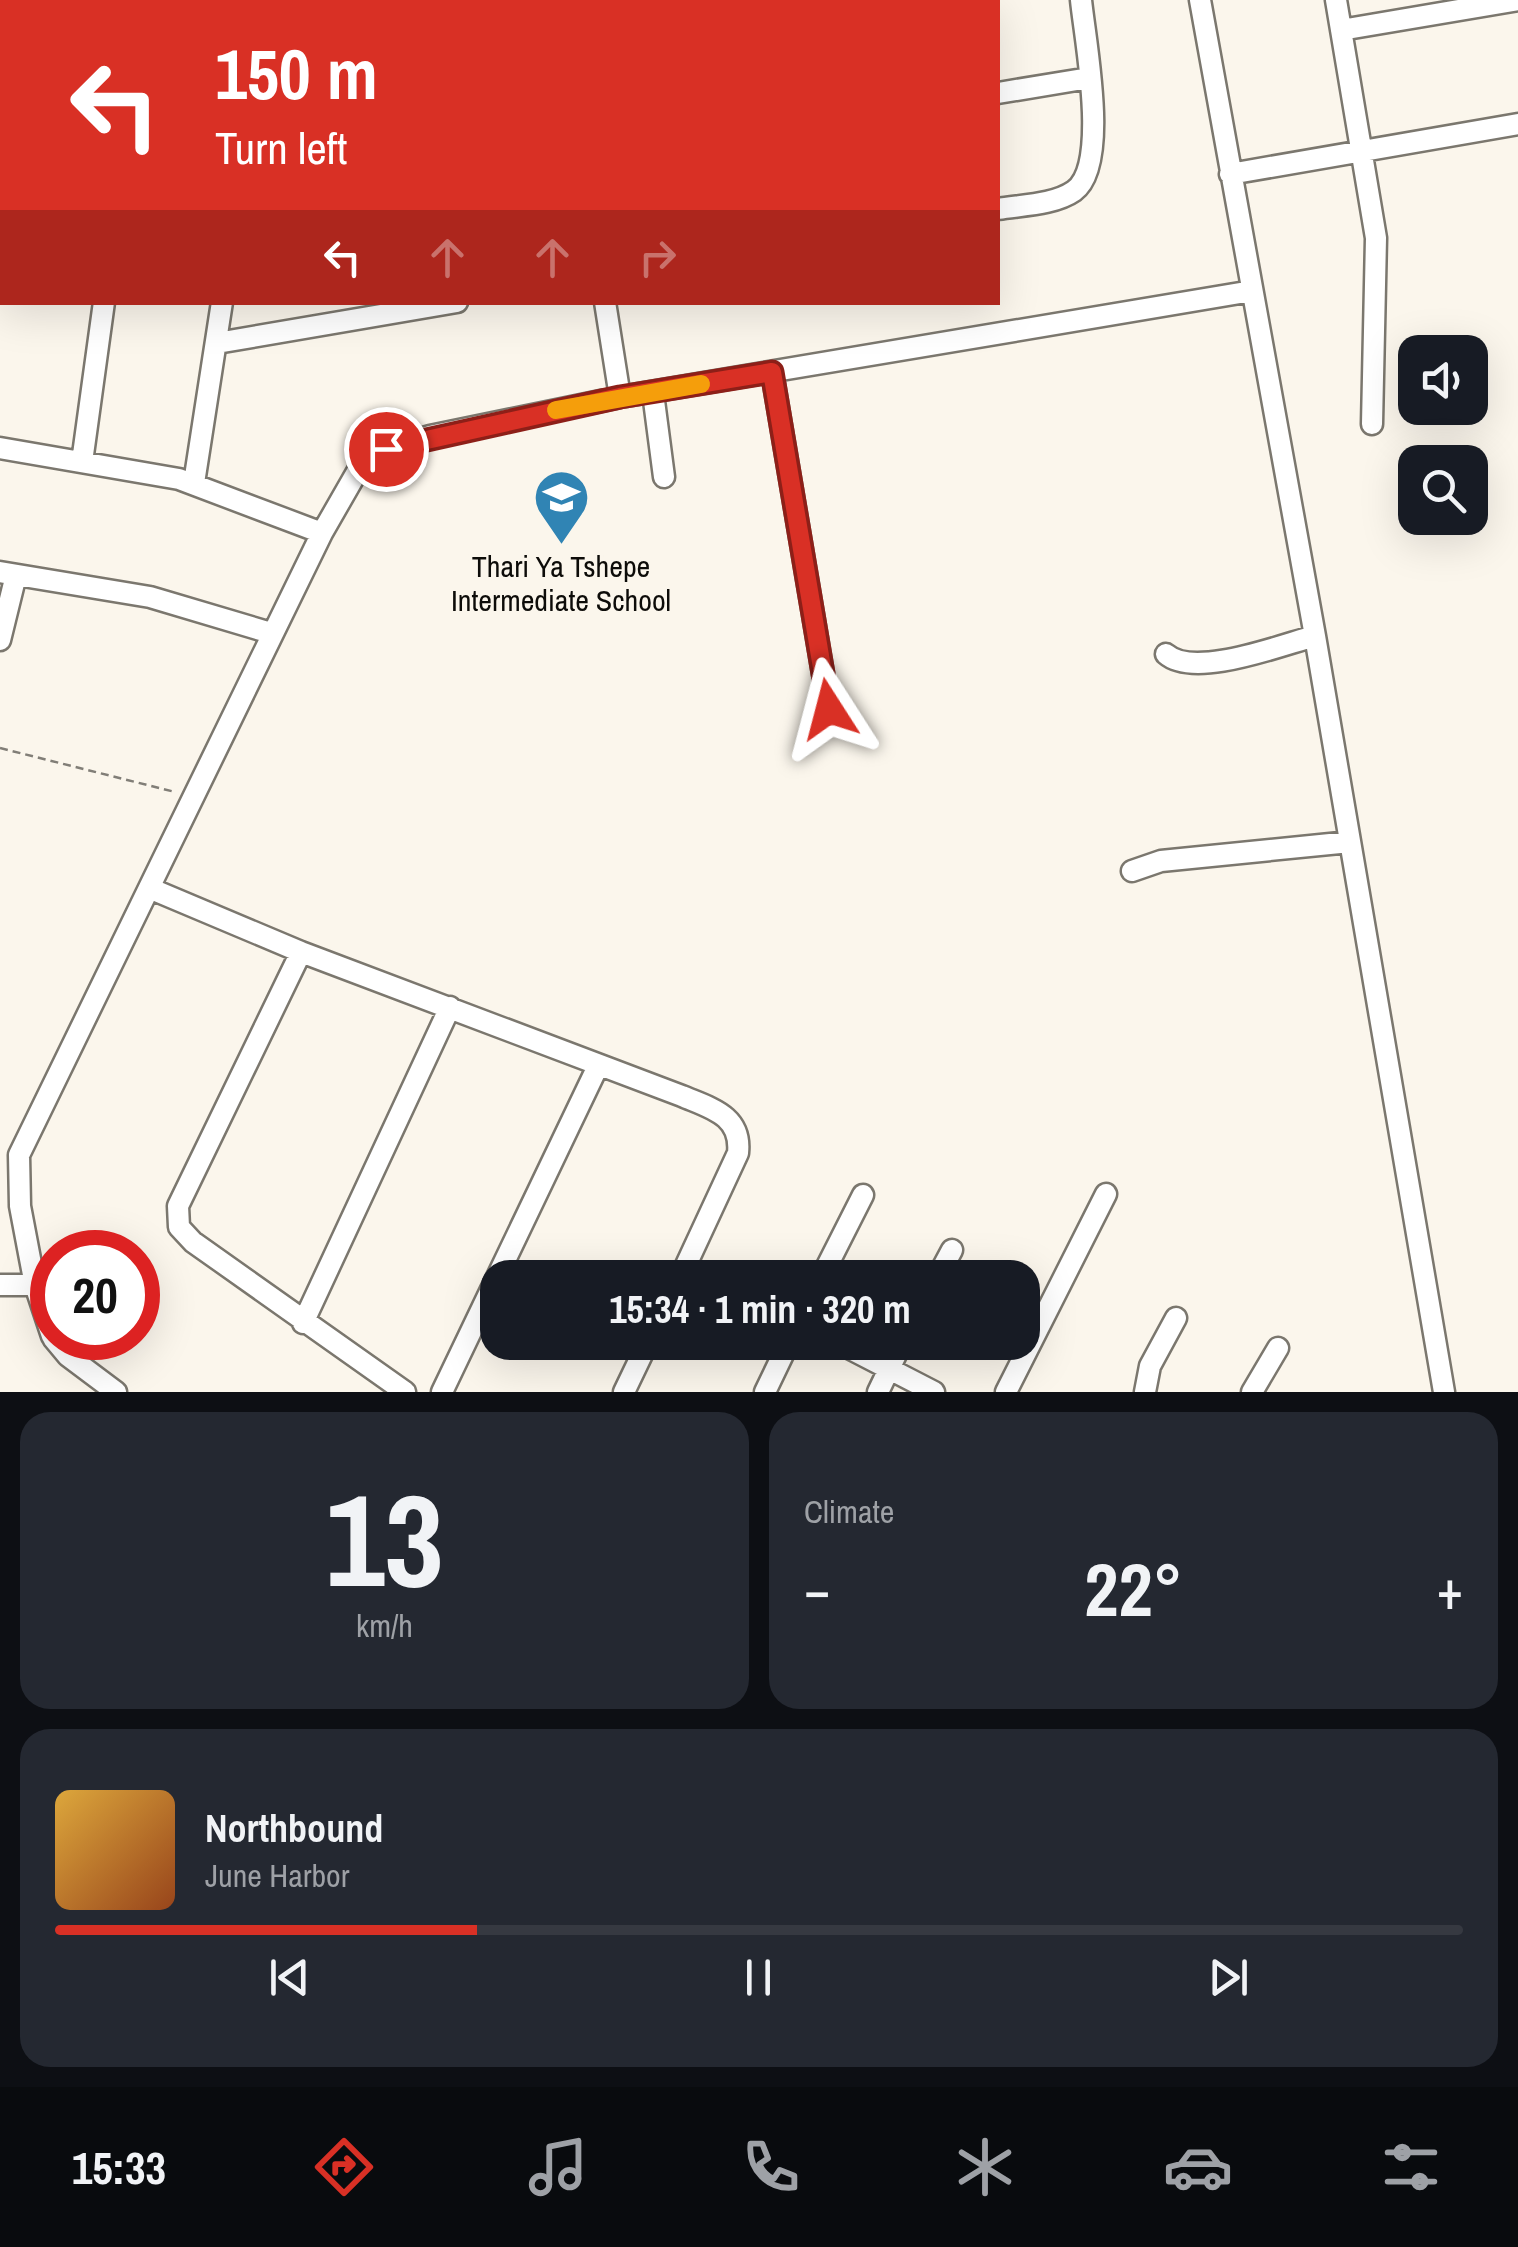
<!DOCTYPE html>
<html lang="en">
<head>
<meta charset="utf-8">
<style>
  :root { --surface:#171b24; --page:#242831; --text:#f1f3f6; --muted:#9ea1a6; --line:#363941; --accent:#d93025 }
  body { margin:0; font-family:"Archivo Narrow",sans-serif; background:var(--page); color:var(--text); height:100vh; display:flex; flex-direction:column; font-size:38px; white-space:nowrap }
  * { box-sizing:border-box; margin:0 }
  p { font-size:32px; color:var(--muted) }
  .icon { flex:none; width:55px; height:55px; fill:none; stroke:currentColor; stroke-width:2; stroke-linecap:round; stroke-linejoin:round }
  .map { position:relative; height:1392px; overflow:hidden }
  .panel { display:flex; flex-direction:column; gap:20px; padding:20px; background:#0d0f14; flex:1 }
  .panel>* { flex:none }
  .top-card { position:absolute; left:0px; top:0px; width:1000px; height:305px; box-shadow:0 10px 40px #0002; background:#d93025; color:#fff; overflow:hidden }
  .fabs { position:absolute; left:1398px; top:335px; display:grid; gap:20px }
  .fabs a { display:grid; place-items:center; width:90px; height:90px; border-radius:20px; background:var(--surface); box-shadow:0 10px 40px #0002; font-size:50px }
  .speed { position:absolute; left:30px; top:1230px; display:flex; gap:20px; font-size:50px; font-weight:700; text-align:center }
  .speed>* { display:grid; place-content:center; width:130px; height:130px; border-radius:50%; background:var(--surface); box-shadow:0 10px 40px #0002; line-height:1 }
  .speed .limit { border:15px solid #d22; background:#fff; color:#111 }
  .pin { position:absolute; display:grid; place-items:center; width:85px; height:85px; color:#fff; margin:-42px; border:5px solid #fff; border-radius:50%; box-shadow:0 2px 10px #0007 }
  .me { position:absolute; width:110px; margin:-55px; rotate:351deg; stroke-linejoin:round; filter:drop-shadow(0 0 8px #0008) }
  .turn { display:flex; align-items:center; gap:35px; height:210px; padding:0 50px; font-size:45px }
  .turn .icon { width:130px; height:130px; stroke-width:2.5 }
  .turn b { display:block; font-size:70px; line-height:85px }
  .lanes { display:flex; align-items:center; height:95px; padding:0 50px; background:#0003; justify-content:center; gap:50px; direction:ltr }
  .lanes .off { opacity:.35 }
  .big { font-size:75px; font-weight:800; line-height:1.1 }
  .panel .widget { flex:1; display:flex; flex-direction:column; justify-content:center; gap:15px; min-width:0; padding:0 35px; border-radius:30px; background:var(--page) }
  .panel .dial { align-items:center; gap:0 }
  .dial b { font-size:130px; line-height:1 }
  .song { display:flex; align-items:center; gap:30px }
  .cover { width:120px; height:120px; border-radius:15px; background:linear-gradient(135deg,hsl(40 70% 55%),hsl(20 70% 35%)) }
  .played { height:10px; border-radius:5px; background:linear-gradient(90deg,var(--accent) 30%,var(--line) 30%) }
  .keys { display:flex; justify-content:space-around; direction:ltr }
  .heat { display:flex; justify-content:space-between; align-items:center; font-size:55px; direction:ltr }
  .panel .tiles { flex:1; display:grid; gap:20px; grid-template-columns:1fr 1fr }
  .widget:last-child { grid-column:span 2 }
  .trip { position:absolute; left:480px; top:1260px; width:560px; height:100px; border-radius:30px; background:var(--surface); box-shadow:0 10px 40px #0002; font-weight:800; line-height:100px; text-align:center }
  .tabs { display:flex; height:160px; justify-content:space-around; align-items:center; background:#090b0e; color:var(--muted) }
  .tabs .icon { width:70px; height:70px }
  .tabs .active { color:var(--accent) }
  .tabs b { font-size:45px; color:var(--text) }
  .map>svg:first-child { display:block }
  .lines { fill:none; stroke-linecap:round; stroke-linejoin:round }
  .minor-casing { stroke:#7b776e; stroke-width:25 }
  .path { stroke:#817e77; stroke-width:2.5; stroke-dasharray:8 5; stroke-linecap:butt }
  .minor { stroke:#fff; stroke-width:20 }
  .route-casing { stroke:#8d1f18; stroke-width:25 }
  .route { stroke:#d93025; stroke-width:18 }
  .slow { stroke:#f59e0b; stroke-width:18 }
  .labels { text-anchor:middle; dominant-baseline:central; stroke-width:8; stroke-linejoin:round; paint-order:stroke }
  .poi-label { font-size:30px; fill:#0d0c09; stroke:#fbf6ec }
</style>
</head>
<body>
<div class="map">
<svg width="1518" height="1392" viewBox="0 0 1518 1392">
  <rect width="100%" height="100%" fill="#fbf6ec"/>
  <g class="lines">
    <defs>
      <path id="minor" d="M439,0V2
        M553,0L554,2
        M1200,0L1315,636L1444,1392
        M1336,0L1376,238L1372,424
        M182,2L199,0
        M844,2L859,0
        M0,3L2,5
        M1341,30L1518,0
        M998,93L1089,78
        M1230,174L1518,124
        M0,209L2,193
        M998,209C1021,205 1054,205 1074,191C1110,165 1085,41 1081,0
        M605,302L620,397
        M217,343L457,302
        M772,372L829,709
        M653,393L664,477
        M0,448L179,479L322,533
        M82,462L104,302
        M194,483L222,302
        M0,572L150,597L271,633
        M0,640L16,575
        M1166,654C1194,679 1281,645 1315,636
        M1132,871L1161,861L1350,842
        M149,888L322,533L361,465L386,449L430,436L620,397L1252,291
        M301,952L178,1206L179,1227L193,1242L405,1392
        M821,1278L863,1195
        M937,1278L952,1250
        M0,1285H35
        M303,1323L450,1007
        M52,1336L35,1285L20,1206L19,1155L149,888L301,952L682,1096C710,1108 742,1115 738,1153L680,1278
        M53,1338L68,1356L116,1392
        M837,1342L934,1392
        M442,1392L598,1066
        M624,1392L648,1342
        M765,1392L789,1342
        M878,1392L902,1342
        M1006,1392L1106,1194
        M1145,1392L1150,1366L1176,1318
        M1252,1392L1278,1348"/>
    </defs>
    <!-- minor casing -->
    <use href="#minor" class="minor-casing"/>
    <!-- path -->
    <path class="path" d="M0,748L175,792"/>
    <!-- minor -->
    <use href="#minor" class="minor"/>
  </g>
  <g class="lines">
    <defs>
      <path id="route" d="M386,449L620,397L772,372L829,709"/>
    </defs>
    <!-- route casing -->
    <use href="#route" class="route-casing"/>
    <!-- route -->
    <use href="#route" class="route"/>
    <!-- slow -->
    <path class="slow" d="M556,410L701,384"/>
  </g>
  <!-- icons -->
  <defs>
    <symbol id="school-pin" viewBox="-11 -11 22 30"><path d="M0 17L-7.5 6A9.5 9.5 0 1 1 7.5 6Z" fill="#3084b4" stroke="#fbf6ec"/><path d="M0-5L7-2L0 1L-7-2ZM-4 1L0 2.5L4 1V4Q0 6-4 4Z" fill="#fff"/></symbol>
  </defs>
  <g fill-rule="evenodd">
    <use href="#school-pin" x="530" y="466" width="63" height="86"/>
  </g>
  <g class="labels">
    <!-- poi labels -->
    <g class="poi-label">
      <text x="561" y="566">Thari Ya Tshepe<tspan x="561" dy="34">Intermediate School</tspan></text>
    </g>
  </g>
</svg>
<div class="fabs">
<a><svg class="icon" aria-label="sound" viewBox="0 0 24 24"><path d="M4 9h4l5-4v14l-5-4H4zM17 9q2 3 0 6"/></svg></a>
<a><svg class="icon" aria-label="search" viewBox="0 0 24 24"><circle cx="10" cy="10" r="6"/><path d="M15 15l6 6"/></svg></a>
</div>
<div class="speed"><div class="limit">20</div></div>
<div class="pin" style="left:386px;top:449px;background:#d93025"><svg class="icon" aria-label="arrive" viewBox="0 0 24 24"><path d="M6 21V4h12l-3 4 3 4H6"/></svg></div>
<svg class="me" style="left:829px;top:709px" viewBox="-20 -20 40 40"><path d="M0-17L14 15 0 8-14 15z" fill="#d93025" stroke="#fff" stroke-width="4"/></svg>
<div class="trip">15:34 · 1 min · 320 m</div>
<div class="top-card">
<div class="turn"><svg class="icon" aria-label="left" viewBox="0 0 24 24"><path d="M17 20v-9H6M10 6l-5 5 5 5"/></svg><div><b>150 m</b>Turn left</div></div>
<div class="lanes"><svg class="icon" aria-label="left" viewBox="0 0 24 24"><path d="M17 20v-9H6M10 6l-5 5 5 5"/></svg><svg class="icon off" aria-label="ahead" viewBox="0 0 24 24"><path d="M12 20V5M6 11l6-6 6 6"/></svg><svg class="icon off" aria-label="ahead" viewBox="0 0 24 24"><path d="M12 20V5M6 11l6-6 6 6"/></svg><svg class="icon off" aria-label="right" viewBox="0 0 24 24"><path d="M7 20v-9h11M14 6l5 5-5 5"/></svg></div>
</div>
</div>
<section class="panel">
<div class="tiles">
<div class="widget dial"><b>13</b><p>km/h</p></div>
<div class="widget"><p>Climate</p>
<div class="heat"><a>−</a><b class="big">22°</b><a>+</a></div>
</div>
<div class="widget">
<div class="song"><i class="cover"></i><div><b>Northbound</b><p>June Harbor</p></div></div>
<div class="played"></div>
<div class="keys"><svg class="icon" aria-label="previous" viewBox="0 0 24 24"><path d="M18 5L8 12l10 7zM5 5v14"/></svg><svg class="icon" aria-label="pause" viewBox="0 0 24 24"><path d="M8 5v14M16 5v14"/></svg><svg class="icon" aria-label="next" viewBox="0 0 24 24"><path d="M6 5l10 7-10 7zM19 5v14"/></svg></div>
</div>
</div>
</section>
<nav class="tabs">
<b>15:33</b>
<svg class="icon active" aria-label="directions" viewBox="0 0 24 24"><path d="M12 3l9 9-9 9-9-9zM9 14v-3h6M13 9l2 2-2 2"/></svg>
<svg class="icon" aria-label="music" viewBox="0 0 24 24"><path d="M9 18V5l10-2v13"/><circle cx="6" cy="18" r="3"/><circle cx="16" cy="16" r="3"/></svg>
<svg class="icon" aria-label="phone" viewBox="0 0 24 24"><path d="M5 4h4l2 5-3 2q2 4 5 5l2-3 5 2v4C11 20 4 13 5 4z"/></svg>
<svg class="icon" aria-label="climate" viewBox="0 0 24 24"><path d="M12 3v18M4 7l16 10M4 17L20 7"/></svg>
<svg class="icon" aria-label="car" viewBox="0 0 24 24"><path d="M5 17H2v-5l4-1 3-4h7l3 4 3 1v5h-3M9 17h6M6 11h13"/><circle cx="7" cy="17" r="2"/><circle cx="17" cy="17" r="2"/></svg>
<svg class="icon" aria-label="filters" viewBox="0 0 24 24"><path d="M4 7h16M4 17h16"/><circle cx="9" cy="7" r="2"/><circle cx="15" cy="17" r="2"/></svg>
</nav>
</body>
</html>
